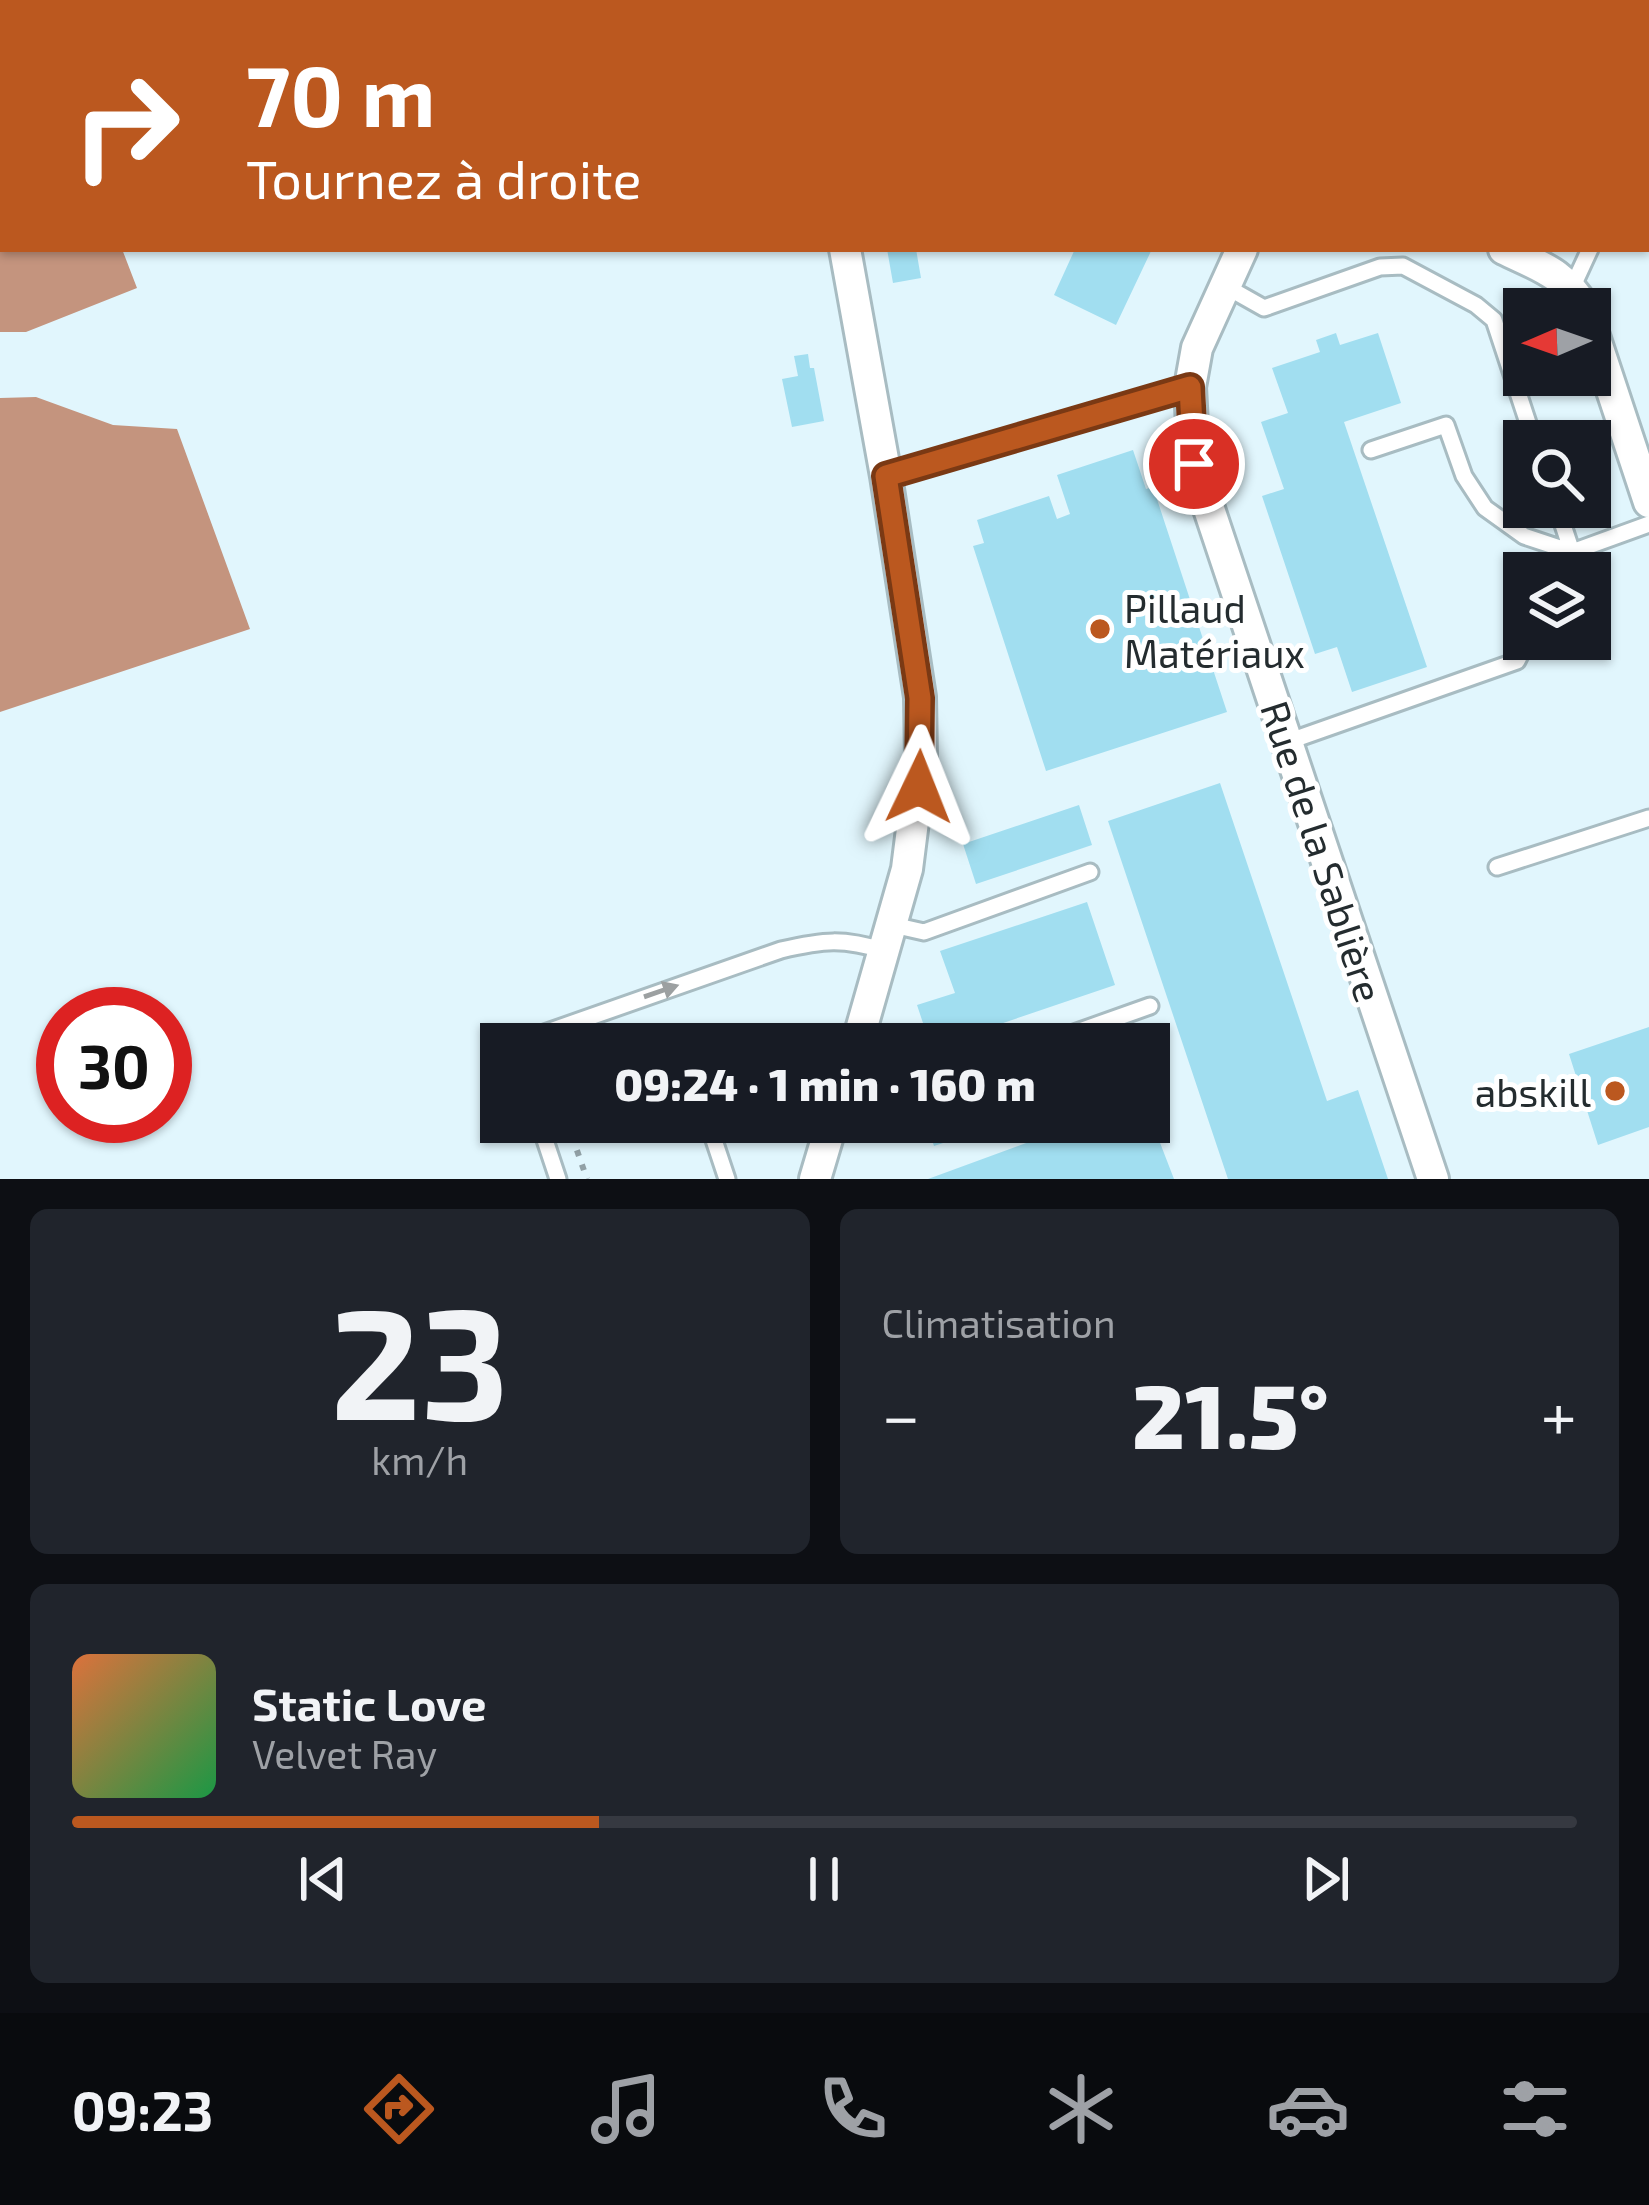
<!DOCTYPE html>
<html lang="fr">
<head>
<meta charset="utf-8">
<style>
  :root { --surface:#171b24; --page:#20242c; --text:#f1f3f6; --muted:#9ea1a6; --line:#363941; --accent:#bb581f }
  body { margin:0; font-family:"Exo 2",sans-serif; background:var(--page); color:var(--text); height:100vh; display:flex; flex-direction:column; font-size:45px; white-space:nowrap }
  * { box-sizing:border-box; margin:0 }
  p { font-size:39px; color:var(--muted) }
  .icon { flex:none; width:66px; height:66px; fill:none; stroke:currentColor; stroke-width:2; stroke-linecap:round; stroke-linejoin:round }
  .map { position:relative; height:1179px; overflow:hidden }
  .sheet { display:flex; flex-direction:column; gap:30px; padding:30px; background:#0d0f14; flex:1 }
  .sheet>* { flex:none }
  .top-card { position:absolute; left:0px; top:0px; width:1650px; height:252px; box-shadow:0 3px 9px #0004; background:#bb581f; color:#fff; overflow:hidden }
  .needle { width:78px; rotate:268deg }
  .buttons { position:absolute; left:1503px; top:288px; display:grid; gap:24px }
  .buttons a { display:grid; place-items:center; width:108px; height:108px; border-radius:0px; background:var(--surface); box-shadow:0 3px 9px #0004; font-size:60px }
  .speed { position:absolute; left:36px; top:987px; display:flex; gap:24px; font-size:60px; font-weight:700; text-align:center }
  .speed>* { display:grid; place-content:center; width:156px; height:156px; border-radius:50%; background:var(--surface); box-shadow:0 3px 9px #0004; line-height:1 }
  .speed .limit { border:18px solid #d22; background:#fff; color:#111 }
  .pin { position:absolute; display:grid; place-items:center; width:102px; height:102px; color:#fff; margin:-51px; border:6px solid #fff; border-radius:50%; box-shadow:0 3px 12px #0007 }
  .me { position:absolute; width:132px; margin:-66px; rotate:2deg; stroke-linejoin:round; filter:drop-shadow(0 0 9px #0008) }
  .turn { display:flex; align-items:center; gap:42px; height:252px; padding:0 48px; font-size:54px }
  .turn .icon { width:156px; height:156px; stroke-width:2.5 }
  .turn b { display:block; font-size:84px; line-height:102px }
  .big { font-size:90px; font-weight:800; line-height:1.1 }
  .sheet .widget { flex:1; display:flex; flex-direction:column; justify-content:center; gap:18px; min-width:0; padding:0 42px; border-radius:18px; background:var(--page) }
  .sheet .dial { align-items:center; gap:0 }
  .dial b { font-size:156px; line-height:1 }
  .song { display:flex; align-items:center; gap:36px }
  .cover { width:144px; height:144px; border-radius:18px; background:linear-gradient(135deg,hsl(20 70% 55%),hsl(140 70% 35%)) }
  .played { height:12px; border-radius:6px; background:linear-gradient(90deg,var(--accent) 35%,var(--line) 35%) }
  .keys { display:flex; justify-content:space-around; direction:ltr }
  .heat { display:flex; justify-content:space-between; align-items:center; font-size:66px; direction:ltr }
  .sheet .tiles { flex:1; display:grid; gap:30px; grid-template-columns:1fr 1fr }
  .widget:last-child { grid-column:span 2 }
  .trip { position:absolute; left:480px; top:1023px; width:690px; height:120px; border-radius:0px; background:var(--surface); box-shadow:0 3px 9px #0004; font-weight:800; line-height:120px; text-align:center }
  .tabs { display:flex; height:192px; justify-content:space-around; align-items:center; background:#090b0e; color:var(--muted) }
  .tabs .icon { width:84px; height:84px }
  .tabs .selected { color:var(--accent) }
  .tabs b { font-size:54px; color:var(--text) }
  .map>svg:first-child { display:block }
  .water { fill:#c4947e }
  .building { fill:#a1def0 }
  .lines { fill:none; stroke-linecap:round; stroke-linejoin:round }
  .service-casing { stroke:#a8bcc2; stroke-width:21 }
  .minor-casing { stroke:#a8bcc2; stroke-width:36 }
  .path { stroke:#92a1a6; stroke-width:6; stroke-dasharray:6 9; stroke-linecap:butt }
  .service { stroke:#fff; stroke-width:15 }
  .minor { stroke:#fff; stroke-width:30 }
  .oneway { fill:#9ca0a1 }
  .route-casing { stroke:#7a3914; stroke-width:30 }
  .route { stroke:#bb581f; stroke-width:21 }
  .poi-dot { fill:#bb581f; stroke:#fff; stroke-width:4.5 }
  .labels { text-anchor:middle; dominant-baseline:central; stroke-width:10; stroke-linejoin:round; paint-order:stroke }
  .poi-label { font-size:39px; fill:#242c2f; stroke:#fff; text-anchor:start }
  .street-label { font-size:39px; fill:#242c2f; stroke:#fff }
</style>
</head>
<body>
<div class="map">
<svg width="1649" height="1179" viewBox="0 0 1649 1179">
  <rect width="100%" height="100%" fill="#e1f6fd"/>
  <!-- water -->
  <path class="water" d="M3,129V249H122L137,288L26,332H0V130Z
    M36,397L113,425L177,429L250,629L0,712V398Z"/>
  <!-- building -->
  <path class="building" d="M887,249H916L921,278L893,283Z
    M1075,249H1152L1116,325L1054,295Z
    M1336,333L1340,345L1378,333L1401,403L1344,422L1427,667L1352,692L1337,647L1315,654L1262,496L1284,489L1261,422L1288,413L1272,368L1320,352L1316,340Z
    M808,354L810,368H814L824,421L792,427L782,379L798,376L794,356Z
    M1133,450L1146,489L1153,487L1227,712L1046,771L973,546L984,543L977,520L1049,496L1057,519L1070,514L1057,475Z
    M1220,783L1327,1101L1358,1090L1388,1179H1228L1108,821Z
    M1079,805L1092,845L976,884L963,844Z
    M1087,902L1115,985L941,1044H930L917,1005L955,993L940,951Z
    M1154,1027L1168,1068L1149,1074V1044H1107Z
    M1649,1027V1127L1598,1145L1569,1054Z
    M926,1122H1003L1004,1123L934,1146Z
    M1083,1122H1152L1174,1179H928Z"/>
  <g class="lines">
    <defs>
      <path id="service" d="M8,0L13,3L33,0
        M104,0L116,2L134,0
        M1034,3L1036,0
        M1462,3L1463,0
        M1647,123L1649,119
        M1225,286L1264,308L1380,267L1403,266L1476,305L1494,320L1534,441
        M1572,288L1590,249
        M1371,450L1446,425L1464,476L1485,508L1524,536L1572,552L1649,524
        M886,476L1190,387
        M1557,507L1572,552L1561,573
        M1287,742L1517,661L1528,639
        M1497,867L1649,818
        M893,925L924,932L1090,872
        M513,1044L781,950C824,940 843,938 885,951
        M1043,1044L1150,1006
        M539,1122L558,1179
        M708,1122L727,1179"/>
      <path id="minor" d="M801,0L802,3
        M967,0L974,3
        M845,249L886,476L920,697L921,758L907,869L857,1044
        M1242,249L1197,348L1190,387L1194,464L1433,1179
        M1504,249C1541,267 1563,272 1585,309
        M1590,324L1649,502
        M815,1179L832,1122"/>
    </defs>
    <!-- service casing -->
    <use href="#service" class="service-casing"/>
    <!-- minor casing -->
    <use href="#minor" class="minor-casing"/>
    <!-- path -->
    <path class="path" d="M567,1122L587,1179"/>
    <!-- service -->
    <use href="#service" class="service"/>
    <!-- minor -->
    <use href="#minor" class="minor"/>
  </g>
  <!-- one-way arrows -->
  <defs><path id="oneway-solid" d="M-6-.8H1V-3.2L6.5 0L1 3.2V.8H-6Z" transform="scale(3)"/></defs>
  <use class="oneway" href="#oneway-solid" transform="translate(661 991) rotate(-19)"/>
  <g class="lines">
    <defs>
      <path id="route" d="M919,787L920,698L886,476L1190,387L1194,464"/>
    </defs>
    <!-- route casing -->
    <use href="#route" class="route-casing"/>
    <!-- route -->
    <use href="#route" class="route"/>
  </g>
  <!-- markers -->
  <g class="poi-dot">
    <circle cx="1100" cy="629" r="12"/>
    <circle cx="1615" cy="1091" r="12"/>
  </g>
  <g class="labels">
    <!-- poi labels -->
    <g class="poi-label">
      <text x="1124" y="607">Pillaud<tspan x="1124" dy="45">Matériaux</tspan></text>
      <text x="1591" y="1091" text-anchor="end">abskill</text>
    </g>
    <!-- street labels -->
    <g class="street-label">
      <text transform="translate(1323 851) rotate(72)">Rue de la Sablière</text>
    </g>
  </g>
</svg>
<div class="buttons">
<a><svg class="needle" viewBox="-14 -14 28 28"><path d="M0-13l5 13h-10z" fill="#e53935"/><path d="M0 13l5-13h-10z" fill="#9ea1a6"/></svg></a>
<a><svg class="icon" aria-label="search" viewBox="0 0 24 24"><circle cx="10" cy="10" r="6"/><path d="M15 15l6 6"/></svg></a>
<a><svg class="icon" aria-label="layers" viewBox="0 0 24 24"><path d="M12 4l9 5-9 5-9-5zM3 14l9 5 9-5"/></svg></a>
</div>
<div class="speed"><div class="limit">30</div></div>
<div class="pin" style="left:1194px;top:464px;background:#d93025"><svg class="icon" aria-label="arrive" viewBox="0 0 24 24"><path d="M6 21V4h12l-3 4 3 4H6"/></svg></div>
<svg class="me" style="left:919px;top:787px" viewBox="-20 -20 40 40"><path d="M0-17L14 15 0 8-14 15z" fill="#bb581f" stroke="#fff" stroke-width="4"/></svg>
<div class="trip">09:24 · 1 min · 160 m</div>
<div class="top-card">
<div class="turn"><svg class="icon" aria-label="right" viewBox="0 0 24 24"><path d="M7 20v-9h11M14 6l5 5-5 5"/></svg><div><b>70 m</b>Tournez à droite</div></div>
</div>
</div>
<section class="sheet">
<div class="tiles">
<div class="widget dial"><b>23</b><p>km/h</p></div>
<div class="widget"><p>Climatisation</p>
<div class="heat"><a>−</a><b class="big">21.5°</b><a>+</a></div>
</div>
<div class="widget">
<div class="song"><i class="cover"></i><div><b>Static Love</b><p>Velvet Ray</p></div></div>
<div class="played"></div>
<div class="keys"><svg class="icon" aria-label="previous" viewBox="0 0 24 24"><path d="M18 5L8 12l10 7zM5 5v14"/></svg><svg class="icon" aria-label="pause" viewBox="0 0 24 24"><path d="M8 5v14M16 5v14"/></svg><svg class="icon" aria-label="next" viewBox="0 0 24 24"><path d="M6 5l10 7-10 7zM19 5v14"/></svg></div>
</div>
</div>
</section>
<nav class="tabs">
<b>09:23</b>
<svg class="icon selected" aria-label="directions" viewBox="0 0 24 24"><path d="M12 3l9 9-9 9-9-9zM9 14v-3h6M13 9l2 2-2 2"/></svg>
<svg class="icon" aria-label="music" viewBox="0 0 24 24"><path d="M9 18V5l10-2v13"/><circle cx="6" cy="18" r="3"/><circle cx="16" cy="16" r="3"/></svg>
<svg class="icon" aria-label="phone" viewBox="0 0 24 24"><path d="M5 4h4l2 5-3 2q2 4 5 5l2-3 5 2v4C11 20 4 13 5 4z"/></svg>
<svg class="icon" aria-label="climate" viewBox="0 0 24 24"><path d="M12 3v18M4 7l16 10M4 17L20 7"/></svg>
<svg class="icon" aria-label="car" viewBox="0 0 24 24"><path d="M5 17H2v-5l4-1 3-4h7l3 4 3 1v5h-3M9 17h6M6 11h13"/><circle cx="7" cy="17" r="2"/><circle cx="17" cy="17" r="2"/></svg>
<svg class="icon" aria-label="filters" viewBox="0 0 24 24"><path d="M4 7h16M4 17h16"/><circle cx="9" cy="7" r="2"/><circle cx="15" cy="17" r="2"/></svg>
</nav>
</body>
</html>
